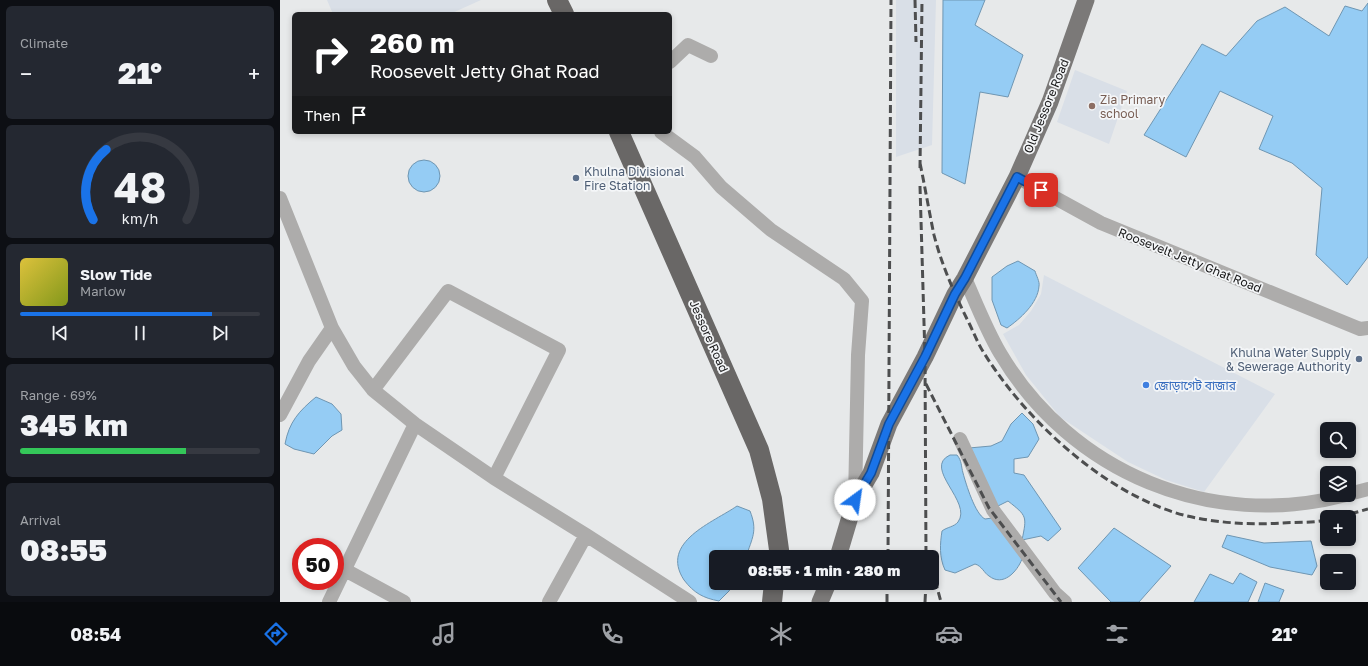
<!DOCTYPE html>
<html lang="en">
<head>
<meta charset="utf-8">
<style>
  :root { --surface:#171b24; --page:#242831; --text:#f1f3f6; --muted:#9ea1a6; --line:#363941; --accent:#1a73e8 }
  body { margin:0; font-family:"Golos Text","Noto Sans Bengali",sans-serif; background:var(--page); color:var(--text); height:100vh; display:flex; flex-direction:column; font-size:15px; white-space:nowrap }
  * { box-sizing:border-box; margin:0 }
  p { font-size:13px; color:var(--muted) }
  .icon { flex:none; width:22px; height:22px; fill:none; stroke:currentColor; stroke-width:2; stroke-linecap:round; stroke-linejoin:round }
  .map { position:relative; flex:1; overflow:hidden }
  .drawer { display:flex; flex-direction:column; gap:6px; padding:6px; background:#0d0f14; width:280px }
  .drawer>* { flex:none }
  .guide { position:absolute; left:12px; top:12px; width:380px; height:122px; border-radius:6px; box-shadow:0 2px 6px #0003; background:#202124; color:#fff; overflow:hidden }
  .tools { position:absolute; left:1040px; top:422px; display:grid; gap:8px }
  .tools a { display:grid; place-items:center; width:36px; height:36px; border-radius:6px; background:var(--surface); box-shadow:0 2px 6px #0003; font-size:20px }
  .speed { position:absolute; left:12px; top:538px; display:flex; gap:8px; font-size:20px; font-weight:700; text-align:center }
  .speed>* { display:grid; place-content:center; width:52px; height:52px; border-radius:50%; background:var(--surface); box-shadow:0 2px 6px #0003; line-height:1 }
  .speed .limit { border:6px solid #d22; background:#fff; color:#111 }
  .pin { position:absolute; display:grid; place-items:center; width:34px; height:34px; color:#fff; margin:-17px; border-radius:8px; box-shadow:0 2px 6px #0006 }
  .me { position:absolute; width:44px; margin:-22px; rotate:31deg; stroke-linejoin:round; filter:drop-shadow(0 0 3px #0008) }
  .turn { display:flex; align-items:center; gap:14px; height:84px; padding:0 12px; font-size:18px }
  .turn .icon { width:52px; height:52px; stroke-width:2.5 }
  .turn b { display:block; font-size:28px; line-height:34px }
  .then { display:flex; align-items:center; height:38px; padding:0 12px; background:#0003; gap:8px; font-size:15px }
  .big { font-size:30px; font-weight:800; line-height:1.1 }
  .drawer .tile { flex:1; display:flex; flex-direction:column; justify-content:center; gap:6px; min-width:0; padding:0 14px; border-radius:6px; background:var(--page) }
  .drawer .dial { align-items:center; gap:0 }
  .dial svg { height:104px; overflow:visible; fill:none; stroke:var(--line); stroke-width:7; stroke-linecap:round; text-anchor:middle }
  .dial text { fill:var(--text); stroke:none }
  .song { display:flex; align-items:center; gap:12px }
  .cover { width:48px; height:48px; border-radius:6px; background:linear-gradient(135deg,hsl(50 70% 55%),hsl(70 70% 35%)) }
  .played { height:4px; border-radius:2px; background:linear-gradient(90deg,var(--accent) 80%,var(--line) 80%) }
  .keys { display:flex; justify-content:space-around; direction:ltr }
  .heat { display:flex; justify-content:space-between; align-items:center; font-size:22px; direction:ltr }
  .charge { height:6px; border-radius:3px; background:linear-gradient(90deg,#34c759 69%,var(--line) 0) }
  .trip { position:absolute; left:429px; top:550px; width:230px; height:40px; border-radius:6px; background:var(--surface); box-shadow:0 2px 6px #0003; font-weight:800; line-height:40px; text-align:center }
  .tab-bar { display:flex; height:64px; justify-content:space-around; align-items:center; background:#090b0e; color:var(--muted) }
  .tab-bar .icon { width:28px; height:28px }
  .tab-bar .active { color:var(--accent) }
  .tab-bar b { font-size:18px; color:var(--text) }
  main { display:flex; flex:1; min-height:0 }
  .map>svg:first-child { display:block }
  .built { fill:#d9dfe7 }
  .water { fill:#95ccf4; stroke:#6f96b2 }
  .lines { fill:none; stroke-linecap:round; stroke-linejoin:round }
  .minor { stroke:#adacab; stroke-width:14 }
  .major { stroke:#7b7978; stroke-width:17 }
  .highway { stroke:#696766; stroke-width:20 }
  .rail { stroke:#4d4e4f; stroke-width:3; stroke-dasharray:8 4; stroke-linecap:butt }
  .route-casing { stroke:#114b97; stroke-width:10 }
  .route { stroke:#1a73e8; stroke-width:7 }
  .education-dot { fill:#8d6e63; stroke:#f4f6f8; stroke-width:1.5 }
  .service-dot { fill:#5c6f8a; stroke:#f4f6f8; stroke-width:1.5 }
  .shop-dot { fill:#3f7fe0; stroke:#f4f6f8; stroke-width:1.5 }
  .labels { text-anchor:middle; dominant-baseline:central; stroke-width:3.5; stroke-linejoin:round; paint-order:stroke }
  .education-label { font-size:12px; fill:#785e54; stroke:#f4f6f8; text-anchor:start }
  .street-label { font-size:12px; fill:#171718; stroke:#f4f6f8 }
  .service-label { font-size:12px; fill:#4e5e75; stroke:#f4f6f8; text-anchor:start }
  .shop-label { font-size:12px; fill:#366cbe; stroke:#f4f6f8; text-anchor:start }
</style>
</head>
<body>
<main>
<section class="drawer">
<div class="tile"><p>Climate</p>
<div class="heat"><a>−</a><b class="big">21°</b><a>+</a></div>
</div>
<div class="tile dial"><svg viewBox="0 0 100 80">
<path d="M14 69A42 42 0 1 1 86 69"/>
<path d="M14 69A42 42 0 0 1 24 15" stroke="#1a73e8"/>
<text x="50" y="56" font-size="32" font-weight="700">48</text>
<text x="50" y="72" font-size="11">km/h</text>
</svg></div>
<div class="tile">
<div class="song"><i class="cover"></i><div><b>Slow Tide</b><p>Marlow</p></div></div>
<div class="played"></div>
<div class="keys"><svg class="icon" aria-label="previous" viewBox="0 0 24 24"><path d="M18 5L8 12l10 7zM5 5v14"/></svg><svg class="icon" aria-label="pause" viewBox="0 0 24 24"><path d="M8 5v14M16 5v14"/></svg><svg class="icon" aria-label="next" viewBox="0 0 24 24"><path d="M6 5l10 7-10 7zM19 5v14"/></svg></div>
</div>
<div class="tile"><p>Range · 69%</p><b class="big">345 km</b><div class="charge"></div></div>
<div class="tile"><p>Arrival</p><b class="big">08:55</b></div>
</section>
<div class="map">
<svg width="1088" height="602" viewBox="0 0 1088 602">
  <rect width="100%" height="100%" fill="#e7e9ea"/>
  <!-- built -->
  <path class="built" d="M47,0H201L170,14H53Z
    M616,0H656L652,145L616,157Z
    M795,70L847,91L829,144L777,122Z
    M764,275L995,394L924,492L886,480L848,462L780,417L746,375L723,334L739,325L751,311L761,294Z"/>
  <!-- water -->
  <path class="water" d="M663,0H705L695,25L743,55L728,97L700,92L685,184L662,173Z
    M1088,3V257L1067,285L1036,255L1042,188L1012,163L979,149L993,116L940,91L906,157L864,135L922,44L946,56L977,21L1005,7L1049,36L1065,6L1082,11Z
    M128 176a16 16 0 1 1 32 0a16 16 0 1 1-32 0Z
    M738,261L755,271C756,275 760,282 759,286C758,303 740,319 727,328L721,325L712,300V277L727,266Z
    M36,397L52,404L61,414L62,430L52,436L34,454L14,449L5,444C9,422 19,411 36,397Z
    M742,413L753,424L759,439L748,457L734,459V473L744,475L781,529L768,541L761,536L742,540C747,516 747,516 728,501L716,507L689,448L711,446L722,441L731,424Z
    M670,455H677C682,461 681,466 683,473C686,484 695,514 705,519L712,518L742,559C737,572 723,587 709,576C704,573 702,566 695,564L675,573L665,570C659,557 660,544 662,531C667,527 674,527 678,522C693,502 642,468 670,455Z
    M457,506L470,511C478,531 472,538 466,557H436V583H454L449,591L439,601C423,598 414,593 404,580C379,542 434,522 457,506Z
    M834,528L891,566L859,602H831L798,568Z
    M947,535L984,543L1031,541L1037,566L1032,575L990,567L942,547Z
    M960,573L977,582L968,602H914L930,574L953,584Z
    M985,583L1004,590L999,602H978Z"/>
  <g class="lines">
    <!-- minor -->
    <path class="minor" d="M390,62L408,45L431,56
      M381,132L415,157L441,187L491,230L564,279L582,301L578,355L575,500
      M737,177L821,223L1080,329L1088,328
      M0,198L52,328L74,366L93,390L135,424L214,478L306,535L410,602
      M685,278C696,303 706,329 720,353C791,473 931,531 1066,495
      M93,390L168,291L279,350L214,478
      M0,415L29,361L52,328
      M680,439L713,510L775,593L785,602
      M1069,494L1088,489
      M65,570L124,602
      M49,602L135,424
      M269,602L306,535"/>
    <!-- major -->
    <path class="major" d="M558,557L575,500L591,473L609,424L645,357L675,294L685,278L737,177L770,102L806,0
      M540,602L548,583"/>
    <!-- highway -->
    <path class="highway" d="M277,0L284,14
      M339,132L479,450L492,499L500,557
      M492,602L494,583"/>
    <!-- rail -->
    <path class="rail" d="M635,0L636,42
      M640,163C645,187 649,211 654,235C662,266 675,295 689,323C694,333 698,344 704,353C747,422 827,496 907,516C938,523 970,525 1001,523C1016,522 1032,523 1047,520
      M640,168L642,0
      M640,186L645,357L646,557
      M646,384L709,508L781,602
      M1059,517L1088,509
      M608,557L611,0
      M652,569L661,602
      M607,602V583
      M645,602L646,583"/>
  </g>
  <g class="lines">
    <defs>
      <path id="route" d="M575,500L591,473L609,424L645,357L675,294L685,278L737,177L761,190"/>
    </defs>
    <!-- route casing -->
    <use href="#route" class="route-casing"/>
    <!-- route -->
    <use href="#route" class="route"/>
  </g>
  <!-- markers -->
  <circle class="education-dot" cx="812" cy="106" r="4"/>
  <g class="service-dot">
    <circle cx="296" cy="178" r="4"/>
    <circle cx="1079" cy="359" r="4"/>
  </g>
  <circle class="shop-dot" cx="866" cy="385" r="4"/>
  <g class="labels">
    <!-- education labels -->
    <g class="education-label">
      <text x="820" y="99">Zia Primary<tspan x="820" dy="14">school</tspan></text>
    </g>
    <!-- street labels -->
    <g class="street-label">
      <text transform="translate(766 106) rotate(-68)">Old Jessore Road</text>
      <text transform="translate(910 260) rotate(22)">Roosevelt Jetty Ghat Road</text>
      <text transform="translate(429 336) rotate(66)">Jessore Road</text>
    </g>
    <!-- service labels -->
    <g class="service-label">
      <text x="304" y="171">Khulna Divisional<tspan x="304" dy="14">Fire Station</tspan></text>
      <text x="1071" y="352" text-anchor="end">Khulna Water Supply<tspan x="1071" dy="14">&amp; Sewerage Authority</tspan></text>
    </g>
    <!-- shop labels -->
    <g class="shop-label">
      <text x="874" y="385">জোড়াগেট বাজার</text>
    </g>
  </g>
</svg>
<div class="tools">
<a><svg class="icon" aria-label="search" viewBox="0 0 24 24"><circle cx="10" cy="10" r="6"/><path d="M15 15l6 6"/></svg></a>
<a><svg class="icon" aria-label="layers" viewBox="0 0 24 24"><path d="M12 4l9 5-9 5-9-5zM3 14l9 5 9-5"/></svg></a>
<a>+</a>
<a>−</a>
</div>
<div class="speed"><div class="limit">50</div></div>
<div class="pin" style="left:761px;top:190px;background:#d93025"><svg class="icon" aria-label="arrive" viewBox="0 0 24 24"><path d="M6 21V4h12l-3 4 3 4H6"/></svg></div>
<svg class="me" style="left:575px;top:500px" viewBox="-20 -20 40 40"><circle r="19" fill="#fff"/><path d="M0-13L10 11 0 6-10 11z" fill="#1a73e8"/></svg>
<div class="trip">08:55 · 1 min · 280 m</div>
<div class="guide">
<div class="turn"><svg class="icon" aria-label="right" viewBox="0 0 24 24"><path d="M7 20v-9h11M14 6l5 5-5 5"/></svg><div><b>260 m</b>Roosevelt Jetty Ghat Road</div></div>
<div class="then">Then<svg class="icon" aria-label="arrive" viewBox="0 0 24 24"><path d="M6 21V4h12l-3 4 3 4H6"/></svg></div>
</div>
</div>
</main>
<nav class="tab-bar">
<b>08:54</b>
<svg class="icon active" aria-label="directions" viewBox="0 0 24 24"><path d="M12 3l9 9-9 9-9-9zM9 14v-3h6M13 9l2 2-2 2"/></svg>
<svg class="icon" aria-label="music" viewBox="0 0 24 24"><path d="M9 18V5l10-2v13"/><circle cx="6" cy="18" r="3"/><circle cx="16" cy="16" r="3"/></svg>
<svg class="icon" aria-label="phone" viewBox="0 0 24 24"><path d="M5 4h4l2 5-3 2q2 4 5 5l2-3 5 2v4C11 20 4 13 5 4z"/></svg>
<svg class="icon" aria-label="climate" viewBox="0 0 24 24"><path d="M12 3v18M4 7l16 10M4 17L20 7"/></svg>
<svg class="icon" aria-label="car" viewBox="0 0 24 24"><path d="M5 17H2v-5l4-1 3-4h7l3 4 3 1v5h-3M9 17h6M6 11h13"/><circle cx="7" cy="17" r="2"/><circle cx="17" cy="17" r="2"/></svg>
<svg class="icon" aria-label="filters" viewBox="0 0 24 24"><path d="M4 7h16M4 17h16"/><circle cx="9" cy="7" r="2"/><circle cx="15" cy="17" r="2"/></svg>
<b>21°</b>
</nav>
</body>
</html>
